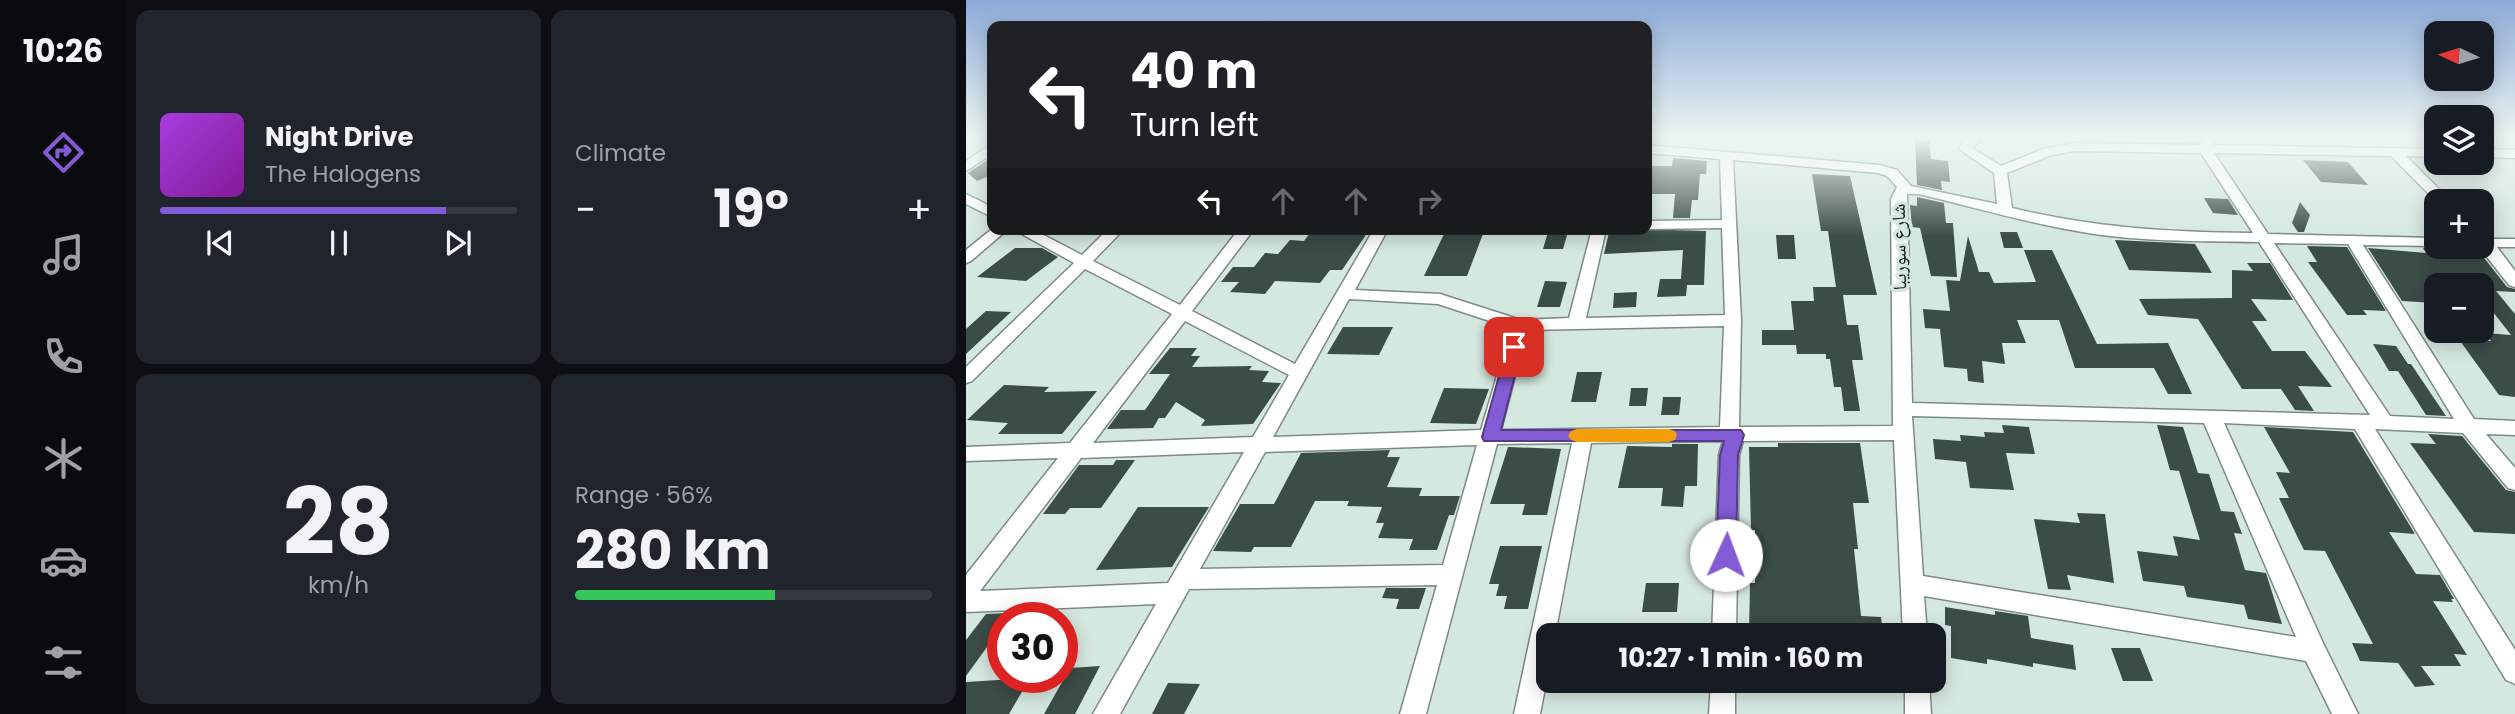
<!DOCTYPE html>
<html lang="en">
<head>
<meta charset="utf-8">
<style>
  :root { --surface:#171b24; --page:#20242c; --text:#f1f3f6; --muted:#9ea1a6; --line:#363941; --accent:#825bd5 }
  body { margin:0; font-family:Poppins,"Noto Naskh Arabic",sans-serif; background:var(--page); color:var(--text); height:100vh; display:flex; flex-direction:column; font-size:26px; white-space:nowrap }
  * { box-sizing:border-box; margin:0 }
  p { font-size:23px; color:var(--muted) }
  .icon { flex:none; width:38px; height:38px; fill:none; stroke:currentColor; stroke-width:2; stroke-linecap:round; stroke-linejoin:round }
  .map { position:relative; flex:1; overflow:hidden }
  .details { display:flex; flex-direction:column; gap:10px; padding:10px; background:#0d0f14; width:840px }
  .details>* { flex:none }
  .guide { position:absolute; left:21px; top:21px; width:665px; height:214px; border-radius:14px; box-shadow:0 4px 18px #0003; background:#202124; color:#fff; overflow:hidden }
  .needle { width:46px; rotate:274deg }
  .tools { position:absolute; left:1458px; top:21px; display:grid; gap:14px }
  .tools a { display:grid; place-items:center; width:70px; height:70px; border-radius:14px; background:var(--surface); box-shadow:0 4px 18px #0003; font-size:35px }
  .speed { position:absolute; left:21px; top:602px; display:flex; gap:14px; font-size:35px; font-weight:700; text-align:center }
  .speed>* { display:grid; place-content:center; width:91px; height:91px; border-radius:50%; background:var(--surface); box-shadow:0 4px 18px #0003; line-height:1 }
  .speed .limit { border:10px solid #d22; background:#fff; color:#111 }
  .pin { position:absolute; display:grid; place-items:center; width:60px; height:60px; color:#fff; margin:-30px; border-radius:14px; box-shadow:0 4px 10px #0006 }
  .me { position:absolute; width:77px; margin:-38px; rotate:2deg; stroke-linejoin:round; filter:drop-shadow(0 0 5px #0008) }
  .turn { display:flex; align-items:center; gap:24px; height:147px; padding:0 28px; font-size:32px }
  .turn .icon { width:91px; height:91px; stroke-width:2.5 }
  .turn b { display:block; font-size:49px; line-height:60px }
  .lanes { display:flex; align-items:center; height:66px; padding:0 28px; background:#0003; justify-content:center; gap:35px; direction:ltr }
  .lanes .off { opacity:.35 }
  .big { font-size:52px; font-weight:700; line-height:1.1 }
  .details .tile { flex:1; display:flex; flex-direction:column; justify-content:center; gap:10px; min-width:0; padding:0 24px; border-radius:14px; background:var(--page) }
  .details .dial { align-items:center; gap:0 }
  .dial b { font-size:91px; line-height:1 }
  .song { display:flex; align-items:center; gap:21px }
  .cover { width:84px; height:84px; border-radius:10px; background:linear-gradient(135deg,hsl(280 70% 55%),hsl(290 70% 35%)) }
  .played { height:7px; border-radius:4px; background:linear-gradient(90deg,var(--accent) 80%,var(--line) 80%) }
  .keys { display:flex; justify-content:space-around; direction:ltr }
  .heat { display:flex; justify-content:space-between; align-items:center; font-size:38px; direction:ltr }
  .charge { height:10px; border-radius:5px; background:linear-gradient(90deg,#34c759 56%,var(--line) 0) }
  .details .tiles { flex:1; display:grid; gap:10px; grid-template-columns:repeat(2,1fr) }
  .trip { position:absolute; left:570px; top:623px; width:410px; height:70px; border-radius:14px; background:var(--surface); box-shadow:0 4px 18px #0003; font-weight:700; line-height:70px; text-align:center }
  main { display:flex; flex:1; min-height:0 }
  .menu { display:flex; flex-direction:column; width:126px; justify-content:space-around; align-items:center; background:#090b0e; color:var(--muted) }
  .menu .icon { width:49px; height:49px }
  .menu .on { color:var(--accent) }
  .menu b { font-size:32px; color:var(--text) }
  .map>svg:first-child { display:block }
  .building { fill:#3c4c46 }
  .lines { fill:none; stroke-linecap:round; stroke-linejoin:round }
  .street-casing { stroke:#7a8b85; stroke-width:3 }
  .street { fill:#fff; fill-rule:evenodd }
  .route { fill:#825bd5; stroke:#543b8a; stroke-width:2 }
  .slow { fill:#f59e0b }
  .labels { text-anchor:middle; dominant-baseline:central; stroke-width:7; stroke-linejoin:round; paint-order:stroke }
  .street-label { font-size:19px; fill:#111816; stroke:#d5e8e0 }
</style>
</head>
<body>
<main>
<nav class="menu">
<b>10:26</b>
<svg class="icon on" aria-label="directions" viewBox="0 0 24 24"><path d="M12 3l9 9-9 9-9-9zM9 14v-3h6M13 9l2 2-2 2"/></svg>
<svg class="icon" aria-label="music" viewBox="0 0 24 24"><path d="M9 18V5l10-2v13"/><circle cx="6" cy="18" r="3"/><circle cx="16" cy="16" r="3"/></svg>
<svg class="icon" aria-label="phone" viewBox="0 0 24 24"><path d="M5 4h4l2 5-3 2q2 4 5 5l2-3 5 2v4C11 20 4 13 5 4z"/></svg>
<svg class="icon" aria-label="climate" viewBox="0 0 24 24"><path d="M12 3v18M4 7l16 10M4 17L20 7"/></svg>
<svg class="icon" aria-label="car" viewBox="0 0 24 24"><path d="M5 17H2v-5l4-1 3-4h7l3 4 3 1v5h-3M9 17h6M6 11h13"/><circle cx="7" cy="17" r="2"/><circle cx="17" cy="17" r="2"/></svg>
<svg class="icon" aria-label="filters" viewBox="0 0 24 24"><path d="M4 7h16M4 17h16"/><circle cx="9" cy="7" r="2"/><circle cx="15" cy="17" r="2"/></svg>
</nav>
<section class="details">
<div class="tiles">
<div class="tile">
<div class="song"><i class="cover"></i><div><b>Night Drive</b><p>The Halogens</p></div></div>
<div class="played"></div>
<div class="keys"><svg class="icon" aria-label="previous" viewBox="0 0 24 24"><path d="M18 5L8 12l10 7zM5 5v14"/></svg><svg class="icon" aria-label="pause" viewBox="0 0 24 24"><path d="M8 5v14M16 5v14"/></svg><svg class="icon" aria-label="next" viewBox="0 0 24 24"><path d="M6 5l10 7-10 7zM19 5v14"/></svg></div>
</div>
<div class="tile"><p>Climate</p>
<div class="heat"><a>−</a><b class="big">19°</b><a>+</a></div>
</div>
<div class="tile dial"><b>28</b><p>km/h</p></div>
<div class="tile"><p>Range · 56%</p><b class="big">280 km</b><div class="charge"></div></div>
</div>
</section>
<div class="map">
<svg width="1549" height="714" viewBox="0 0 1549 714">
  <rect width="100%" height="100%" fill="#d5e8e0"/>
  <!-- building -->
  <path class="building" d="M949,139L963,140L965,159L982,161L984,182L975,181L976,190L951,185Z
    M26,157V175L11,181L2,173Z
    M707,158L741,161L740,174H734L732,200H726L724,218H707L709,194H682L686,166H706Z
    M1337,160L1382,162L1402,185L1355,182Z
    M846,174L884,176L911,295H877L881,325H892L897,360H886L894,411H878L875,387H868L864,359H860V354H831L830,345H796V330H828L825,301H848L847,287H870L862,231H855Z
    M951,197L978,203L980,223H987L991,277L965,276L954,228L946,227L944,205L951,206Z
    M1238,198L1262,199L1272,215L1247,213Z
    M1334,202L1344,215L1338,232H1332L1326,223Z
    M347,229H404L376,270H364L354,283L309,281L299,294L264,292L273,282H255L267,267H288L299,253L312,254L324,240L338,241Z
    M669,229L740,231L738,285H721L720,296L691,297L694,279H715L717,250L638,254L643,232H669Z
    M582,232H602L597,249H577Z
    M1034,232H1051L1057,248H1038Z
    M478,234H517L501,276H458Z
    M810,235H828L830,259H812Z
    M1002,236L1013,272H1023L1028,283L1070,282L1058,250H1086L1131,344L1202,343L1226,394H1202L1188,368H1109L1093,320H1051L1060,343H1036L1039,364L1016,361L1018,383L1002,381L1001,369L978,367L974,329L959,328L957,309L984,311L980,280L994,281Z
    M1149,240L1229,244L1246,273L1163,270Z
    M1341,246L1381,247L1420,311L1397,310L1401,315H1381L1342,262H1351Z
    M49,248H76L92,257L60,281L11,277Z
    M1402,248L1460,253L1457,248L1515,254L1541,287L1549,289V292L1530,291L1549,314V397L1533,395L1492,338L1525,341L1519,333L1545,335L1516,298V285H1470V303L1436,301Z
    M1281,263H1304L1327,300L1285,299L1301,321H1286L1306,351H1339L1366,387L1332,386L1348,411L1329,410L1315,389H1276L1232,319L1182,315L1173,299L1266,298V270L1287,271Z
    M579,281L601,282L594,307H571Z
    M671,292L670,307L647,308L648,293Z
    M20,311L45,312L0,354V329Z
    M377,327H427L413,355L361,354Z
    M1407,344L1430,346L1442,364H1445L1480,416L1460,415L1432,371H1423Z
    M204,348H231L225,356H234L226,367L286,366L283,370L303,371L296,382L315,383L287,424L235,426L239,420L210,402L199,418H193L187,428L141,429L155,410H179L204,374H183Z
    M611,372H636L630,402H605Z
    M38,385L83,387L78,392L131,391L96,434H32L42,423L1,420Z
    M478,388L523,389L510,424L464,423Z
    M665,388H682L680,406H663Z
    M697,397H715L713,415H695Z
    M1036,425L1063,427L1069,454L1040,453L1048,490L1004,488L1000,462L969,459L967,439L995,441L994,435L1019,437L1018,432L1038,433Z
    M1191,425L1217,427L1232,473L1243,474L1255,511L1268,512L1276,534L1268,533L1279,570L1300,573L1316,624L1282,619L1278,605L1221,597L1218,586L1177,581L1171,551L1212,556L1207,536L1234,540L1213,471L1204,470Z
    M1298,427L1387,432L1449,534L1423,532L1450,574L1474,575L1488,599H1485L1487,602L1467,601L1501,655L1488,654L1495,666H1455L1469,685L1449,687L1432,663L1394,661L1386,643L1407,644L1359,551L1338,550L1331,536L1313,498H1323L1310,472L1324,473Z
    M1462,434L1496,436L1540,490L1549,492V534L1508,532L1444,443L1470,444Z
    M812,443H894L903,503H887L892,549H888L895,616L915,617L917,633L900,632V635H883V632H852L853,635L783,634L784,583H789V530H785L783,447H812Z
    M706,444H732L731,486H719L717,507L695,506L697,488H652L661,446L706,447Z
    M542,447L595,449L581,515H556L559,504H524Z
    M424,450L421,457H434L421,487L456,488L453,496H494L488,515H483L471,550H443L447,539L412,538L418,523H410L416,507L381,506L383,501H349L325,547H288L285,552L247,551L274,504H308L335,453Z
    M150,460H169L135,508H104L99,514H77L113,465H147Z
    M172,507H243L206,567L130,570Z
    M1111,513L1139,514L1148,583L1101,575L1105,590L1082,589L1068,519L1114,523Z
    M534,546H576L562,609H538L541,596H530L533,584H523Z
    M680,583H713L711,612H676Z
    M420,588H460L453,609H430L433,599L416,598Z
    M979,607L1029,615V611L1062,616L1065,638L1107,645L1110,670L1067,663V667L1021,659V664L985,658V626L979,625Z
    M45,613L42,618H37V625L0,676V640L20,614Z
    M1145,648H1174L1187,681H1157Z
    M134,666L109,714H78L104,668Z
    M64,678L43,714H0V682Z
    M202,683L234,684L218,714H186Z"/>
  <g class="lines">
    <defs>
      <path id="street" d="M1003,137H1019L1006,148L1035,166L1077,149L1109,143L1234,145L1237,137H1249L1247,145L1470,149V157L1440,156L1485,201H1470L1425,156L1248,153L1302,234L1470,238V246L1397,245L1508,419L1549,421V435L1520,434L1549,468V490L1542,488L1497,433L1409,429L1549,650V684L1540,680L1389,429L1258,423L1357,643L1392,714H1366L1340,661L958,596L961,635H937L928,440L777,441L773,455L770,635H746L753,455L757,441L625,443L589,635H583V667L574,714H548L606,443L531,444L460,714H434L471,585L223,589L154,714H127L190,604L0,612V575L92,458L0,461V447L104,443L206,314L119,269L6,381L0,383V367L108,263L47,229H66L116,255L142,229H158L127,261L214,305L273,229H288L226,311L329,364L408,229H422L389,290L474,294L555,320L603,318L626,229H640L620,318L759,315L756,228L681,229V221L756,220L754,159L681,153V145L914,165L931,170L945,186L1031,204L1028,173L993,149L998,139ZM1109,151L1235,153L1287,233C1201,232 1130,228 1046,208L1041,173L1085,155ZM767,160L912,173L921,176L931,187L925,199L927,426L773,427L775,320ZM941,194H953C1003,206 1054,221 1105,230C1166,242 1230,241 1293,242L1404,415L946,403ZM1308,243L1382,244L1488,419L1424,416ZM383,299L472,304L545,328L515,430L307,437ZM219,321L323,375L287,437L127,443ZM758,326L754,427L535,430L561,330ZM946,416L1238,423L1330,637L957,576ZM511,445L477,565L234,569L299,452ZM278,452L202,583L14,591L115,458Z
        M26,144V154L0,171V161Z
        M1516,149L1549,150V158L1516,157Z
        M0,194L26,207V217L0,204Z
        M26,229H42L5,261L0,263V250Z
        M1516,234L1524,239H1549V247H1531L1549,271V287L1543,285L1513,247H1516Z
        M745,681H769V714H743Z
        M939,681H963L965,714H939Z"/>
    </defs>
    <!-- street casing -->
    <use href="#street" class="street-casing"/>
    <!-- street -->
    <use href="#street" class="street"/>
  </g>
  <!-- sky -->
  <linearGradient id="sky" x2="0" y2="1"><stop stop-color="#8caad8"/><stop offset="0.58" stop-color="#ecf5f1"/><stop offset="1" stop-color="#ecf5f1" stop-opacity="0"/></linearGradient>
  <rect width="1549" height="237" fill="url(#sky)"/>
  <!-- route -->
  <path class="route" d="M548,342L556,347L535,430H775L778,435L772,455L770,555L767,561L760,564L753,561L750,555L754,455L758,441H518L516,437L541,347Z"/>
  <!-- slow -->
  <path class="slow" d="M611,429H703L709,431L711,435L709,440L703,442H611L605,440L602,436L605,431Z"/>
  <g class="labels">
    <!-- street labels -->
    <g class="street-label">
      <text transform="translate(933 247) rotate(-91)">شارع سوريبا</text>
    </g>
  </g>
</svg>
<div class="tools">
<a><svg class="needle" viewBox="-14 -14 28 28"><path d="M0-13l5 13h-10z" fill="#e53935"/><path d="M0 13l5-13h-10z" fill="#9ea1a6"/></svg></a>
<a><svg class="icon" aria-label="layers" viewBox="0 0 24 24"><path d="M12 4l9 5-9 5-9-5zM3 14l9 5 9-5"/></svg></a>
<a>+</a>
<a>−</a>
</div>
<div class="speed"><div class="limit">30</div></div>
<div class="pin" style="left:548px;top:347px;background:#d93025"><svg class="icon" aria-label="arrive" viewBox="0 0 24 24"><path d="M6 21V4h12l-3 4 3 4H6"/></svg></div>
<svg class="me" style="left:760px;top:555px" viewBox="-20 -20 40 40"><circle r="19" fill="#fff"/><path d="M0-13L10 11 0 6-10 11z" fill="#825bd5"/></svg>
<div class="trip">10:27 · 1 min · 160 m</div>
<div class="guide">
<div class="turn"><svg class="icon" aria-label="left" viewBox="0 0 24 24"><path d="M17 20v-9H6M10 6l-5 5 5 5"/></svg><div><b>40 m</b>Turn left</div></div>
<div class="lanes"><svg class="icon" aria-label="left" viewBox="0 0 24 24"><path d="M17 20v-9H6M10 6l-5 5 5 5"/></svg><svg class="icon off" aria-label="ahead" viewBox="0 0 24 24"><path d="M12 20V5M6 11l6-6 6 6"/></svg><svg class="icon off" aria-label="ahead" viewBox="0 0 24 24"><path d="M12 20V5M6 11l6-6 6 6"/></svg><svg class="icon off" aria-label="right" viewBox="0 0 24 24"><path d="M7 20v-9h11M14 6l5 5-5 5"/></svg></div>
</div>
</div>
</main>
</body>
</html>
